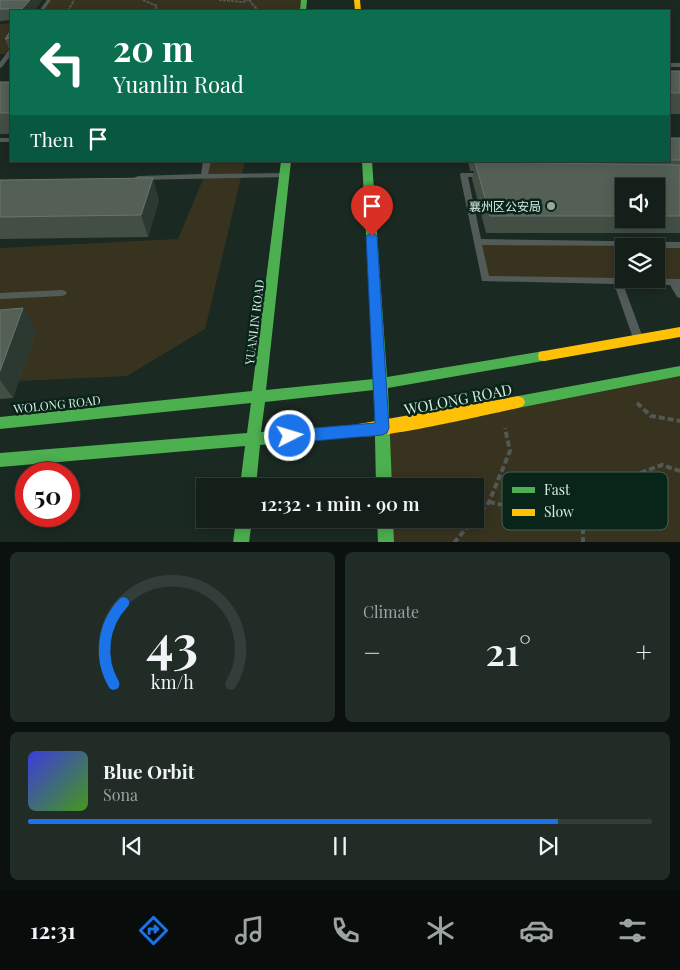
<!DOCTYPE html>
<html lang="en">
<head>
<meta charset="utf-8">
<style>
  :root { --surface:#141f1a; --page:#212c27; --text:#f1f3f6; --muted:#9da2a2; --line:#333d39; --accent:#1a73e8 }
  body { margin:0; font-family:"Playfair Display","Noto Sans SC",serif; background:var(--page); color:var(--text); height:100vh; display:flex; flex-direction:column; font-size:19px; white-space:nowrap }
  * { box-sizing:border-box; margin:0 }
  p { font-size:16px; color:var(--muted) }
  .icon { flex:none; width:28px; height:28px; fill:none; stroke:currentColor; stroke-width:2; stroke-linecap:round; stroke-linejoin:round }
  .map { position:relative; height:542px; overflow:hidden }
  .sheet { display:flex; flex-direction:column; gap:10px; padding:10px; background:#0b110e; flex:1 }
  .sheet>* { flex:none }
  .top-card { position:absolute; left:10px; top:10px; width:660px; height:152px; border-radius:0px; box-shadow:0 2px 12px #0003,0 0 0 1px var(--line); background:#0b6e4f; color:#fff; overflow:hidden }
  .buttons { position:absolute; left:615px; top:178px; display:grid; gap:10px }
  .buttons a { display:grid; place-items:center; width:50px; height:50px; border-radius:0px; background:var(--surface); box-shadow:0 2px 12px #0003,0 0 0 1px var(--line); font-size:25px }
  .speed { position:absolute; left:15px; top:462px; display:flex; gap:10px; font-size:25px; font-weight:700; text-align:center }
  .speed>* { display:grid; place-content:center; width:65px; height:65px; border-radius:50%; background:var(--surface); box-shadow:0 2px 12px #0003,0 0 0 1px var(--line); line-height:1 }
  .speed .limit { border:8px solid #d22; background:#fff; color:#111 }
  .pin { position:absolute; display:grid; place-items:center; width:42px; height:42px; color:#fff; margin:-51px -21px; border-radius:50% 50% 50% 0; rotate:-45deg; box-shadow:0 0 5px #0007 }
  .pin .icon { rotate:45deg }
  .me { position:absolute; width:55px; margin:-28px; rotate:85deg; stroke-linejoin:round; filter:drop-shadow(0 0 4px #0008) }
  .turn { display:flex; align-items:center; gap:18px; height:105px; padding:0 20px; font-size:22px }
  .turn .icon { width:65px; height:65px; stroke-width:2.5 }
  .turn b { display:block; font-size:35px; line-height:42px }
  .then { display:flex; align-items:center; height:48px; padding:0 20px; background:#0003; gap:10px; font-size:19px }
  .big { font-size:38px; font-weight:600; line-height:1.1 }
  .sheet .tile { flex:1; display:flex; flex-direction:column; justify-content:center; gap:8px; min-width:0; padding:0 18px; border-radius:8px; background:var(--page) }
  .sheet .dial { align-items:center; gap:0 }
  .dial svg { height:130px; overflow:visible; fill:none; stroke:var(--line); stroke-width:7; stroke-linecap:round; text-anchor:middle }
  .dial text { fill:var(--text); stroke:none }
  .song { display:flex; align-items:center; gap:15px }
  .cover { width:60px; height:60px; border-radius:8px; background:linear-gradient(135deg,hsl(240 70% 55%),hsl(100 70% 35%)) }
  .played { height:5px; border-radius:2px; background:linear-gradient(90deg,var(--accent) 85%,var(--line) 85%) }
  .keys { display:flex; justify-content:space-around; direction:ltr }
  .heat { display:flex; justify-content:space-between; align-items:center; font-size:28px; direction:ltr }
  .sheet .tiles { flex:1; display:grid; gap:10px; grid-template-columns:1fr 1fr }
  .tile:last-child { grid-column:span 2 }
  .trip { position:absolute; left:196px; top:478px; width:288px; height:50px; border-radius:0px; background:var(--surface); box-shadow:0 2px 12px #0003,0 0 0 1px var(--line); font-weight:600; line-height:50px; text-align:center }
  .menu { display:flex; height:80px; justify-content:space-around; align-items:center; background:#080c0a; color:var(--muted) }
  .menu .icon { width:35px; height:35px }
  .menu .active { color:var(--accent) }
  .menu b { font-size:22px; color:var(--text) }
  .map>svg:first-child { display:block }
  .green { fill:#37331f; fill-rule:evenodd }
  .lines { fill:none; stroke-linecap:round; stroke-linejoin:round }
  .path-far1 { stroke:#515957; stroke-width:2; stroke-dasharray:3 1; stroke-linecap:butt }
  .path { stroke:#515957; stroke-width:4; stroke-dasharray:6 3; stroke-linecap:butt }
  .lane { fill:#535b59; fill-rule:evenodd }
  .fast { fill:#4caf50; fill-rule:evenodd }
  .slow { fill:#ffc107; fill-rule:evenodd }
  .wall { fill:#434f45; fill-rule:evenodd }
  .shaded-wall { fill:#2c3930 }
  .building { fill:#546056; stroke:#69756c }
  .route { fill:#1a73e8; stroke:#114b97 }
  .poi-dot { fill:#97a79f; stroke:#09251a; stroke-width:2 }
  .labels { text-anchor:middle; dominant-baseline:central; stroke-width:5; stroke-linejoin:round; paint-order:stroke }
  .poi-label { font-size:12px; fill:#dbebe3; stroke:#09251a; text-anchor:end }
  .street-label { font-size:12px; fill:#dbebe3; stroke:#09251a }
  .near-street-label { font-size:15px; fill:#dbebe3; stroke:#09251a }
  .key { fill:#09251a; stroke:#486056; stroke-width:1 }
  .key-label { font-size:14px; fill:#dbebe3 }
</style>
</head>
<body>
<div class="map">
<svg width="680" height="543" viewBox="0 0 680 543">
  <rect width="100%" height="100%" fill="#1a2922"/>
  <!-- green -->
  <path class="green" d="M47,0H304L303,11H40Z
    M11,23V51L10,54H0V24Z
    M208,161H245L205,329L127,376L19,381L0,332V248L178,239L204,177Z
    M477,242L680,245V282L485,279ZM624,246H656V279H624Z
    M680,371V542H386L385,519H475V486H384L382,428Z"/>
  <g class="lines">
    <!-- path-far1 -->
    <path class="path-far1" d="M143,0L157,6L154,11
      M219,0L243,2L248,0
      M249,0L257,9L255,11
      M68,11L74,0"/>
    <!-- path -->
    <path class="path" d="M637,403L651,416L680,421
      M489,502L583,522
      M475,518L489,502L510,451L505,428
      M454,543L474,519
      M583,543V522L618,481L662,465L680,471"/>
    <!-- lane -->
    <path class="lane" d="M47,0H51L43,11H39Z
      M11,49V55L2,67L0,68V62L9,50Z
      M669,63H680V67H669Z
      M0,138H11V142H0Z
      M203,161H211L208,174L285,173L289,175L285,177L138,180L134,178L138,176L201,174Z
      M461,173H485L489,175L485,177H468L481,239L680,242V248H656V246L482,245L489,276L680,279V298L677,297L670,285L623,284L643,338L641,341L638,342L635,341L633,338L614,284L482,281L460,175Z
      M62,290L65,291L67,293L65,295L62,296L0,299V293Z"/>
    <!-- fast -->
    <path class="fast" d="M301,0H307L306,11H300Z
      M281,161H291L266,390L374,379L362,161H372L387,377L544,351L549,352L550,356L549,360L388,388L392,486H376L374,390L265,402L261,432L352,425L357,426L359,431L357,436L352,437L260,445L256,486H240L245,446L0,467V453L247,433L251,403L0,429V417L252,391Z
      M680,366V376L518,408L513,406L511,402L513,398L518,396Z
      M236,519H252L249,543H233Z
      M377,519H393L394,543H378Z"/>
    <!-- slow -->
    <path class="slow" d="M354,0H360L361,11H355Z
      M680,327V337L544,361L539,360L538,356L539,352L544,351Z
      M518,396L523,398L525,402L523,406L518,408C489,414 367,443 347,436L345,431L347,426Z"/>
  </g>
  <!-- wall -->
  <path class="wall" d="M0,0H42L34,11H11V20L0,21Z
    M11,30V54L5,39Z
    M669,71H680V114H669Z
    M0,82H11V134H0Z
    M669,138H680V233H486L472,179L474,171H470L468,161H669ZM624,186H656V219H624Z
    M0,180L159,200L148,237L0,239Z
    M0,310L36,330L13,398L0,399Z"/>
  <!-- shaded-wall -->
  <path class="shaded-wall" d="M30,0H42L34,11H23L22,9Z
    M153,178L159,200L148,237L141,215Z
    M23,308L36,330L13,398L0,380V371Z"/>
  <!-- building -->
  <path class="building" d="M0,0H30L22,9H0Z
    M11,30V38L5,39Z
    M669,71H680V93H672L669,89Z
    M0,82H11V113H0Z
    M669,138H680V160H669Z
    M475,162L680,165V216H656V186H624V216H490Z
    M153,178L141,215L0,217V180Z
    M23,308L0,371V310Z"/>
  <!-- route -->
  <path class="route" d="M372,232L377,236L389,428L387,433L382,435L290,443L285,441L283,436L285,432L290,430L375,423L366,236Z"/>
  <!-- markers -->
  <circle class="poi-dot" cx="551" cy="206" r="5"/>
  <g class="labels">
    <!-- poi labels -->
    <g class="poi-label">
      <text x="541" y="206">襄州区公安局</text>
    </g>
    <!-- street labels -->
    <g class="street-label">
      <text transform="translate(254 322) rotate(-83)">YUANLIN ROAD</text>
      <text transform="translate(57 404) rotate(-6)">WOLONG ROAD</text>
    </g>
    <!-- near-street labels -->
    <g class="near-street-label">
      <text transform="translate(458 399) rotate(-11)">WOLONG ROAD</text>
    </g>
  </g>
  <!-- legend -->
  <rect x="502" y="472" width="166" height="58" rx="8" class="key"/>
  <rect x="512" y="487" width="23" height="6" fill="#4caf50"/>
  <rect x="512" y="509" width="23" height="7" fill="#ffc107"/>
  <g class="key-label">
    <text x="544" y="495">Fast</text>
    <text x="544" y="517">Slow</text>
  </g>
</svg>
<div class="buttons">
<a><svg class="icon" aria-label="sound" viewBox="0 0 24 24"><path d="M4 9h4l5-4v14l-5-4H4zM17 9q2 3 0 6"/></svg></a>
<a><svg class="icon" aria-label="layers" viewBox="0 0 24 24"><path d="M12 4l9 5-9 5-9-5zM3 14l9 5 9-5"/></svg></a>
</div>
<div class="speed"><div class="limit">50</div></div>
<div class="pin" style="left:372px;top:236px;background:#d93025"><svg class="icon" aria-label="arrive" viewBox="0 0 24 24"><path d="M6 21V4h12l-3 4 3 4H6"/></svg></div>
<svg class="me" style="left:290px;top:436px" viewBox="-20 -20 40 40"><circle r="17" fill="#1a73e8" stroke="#fff" stroke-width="3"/><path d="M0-11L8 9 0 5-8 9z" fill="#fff"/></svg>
<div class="trip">12:32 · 1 min · 90 m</div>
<div class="top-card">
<div class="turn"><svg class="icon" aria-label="left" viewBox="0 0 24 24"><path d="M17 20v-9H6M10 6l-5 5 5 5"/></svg><div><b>20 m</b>Yuanlin Road</div></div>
<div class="then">Then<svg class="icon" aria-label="arrive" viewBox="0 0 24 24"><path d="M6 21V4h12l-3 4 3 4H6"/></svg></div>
</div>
</div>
<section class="sheet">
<div class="tiles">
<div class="tile dial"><svg viewBox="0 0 100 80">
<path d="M14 69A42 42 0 1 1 86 69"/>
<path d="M14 69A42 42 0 0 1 20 19" stroke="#1a73e8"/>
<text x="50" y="56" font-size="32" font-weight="700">43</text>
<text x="50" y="72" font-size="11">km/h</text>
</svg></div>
<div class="tile"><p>Climate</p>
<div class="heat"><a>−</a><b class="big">21°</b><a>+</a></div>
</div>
<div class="tile">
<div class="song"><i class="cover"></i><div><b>Blue Orbit</b><p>Sona</p></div></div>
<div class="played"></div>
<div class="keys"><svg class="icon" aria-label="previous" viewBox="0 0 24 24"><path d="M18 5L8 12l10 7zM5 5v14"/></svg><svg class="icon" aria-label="pause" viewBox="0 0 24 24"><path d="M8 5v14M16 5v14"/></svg><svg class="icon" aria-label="next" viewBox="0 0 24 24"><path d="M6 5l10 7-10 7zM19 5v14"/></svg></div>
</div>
</div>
</section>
<nav class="menu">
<b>12:31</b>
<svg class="icon active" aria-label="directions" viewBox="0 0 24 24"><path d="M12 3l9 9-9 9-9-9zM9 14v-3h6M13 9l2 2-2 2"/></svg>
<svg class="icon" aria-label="music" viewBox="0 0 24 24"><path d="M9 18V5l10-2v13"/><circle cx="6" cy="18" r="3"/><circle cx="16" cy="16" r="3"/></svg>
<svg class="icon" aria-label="phone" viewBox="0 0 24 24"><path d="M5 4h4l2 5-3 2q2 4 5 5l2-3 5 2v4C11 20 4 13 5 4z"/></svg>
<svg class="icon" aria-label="climate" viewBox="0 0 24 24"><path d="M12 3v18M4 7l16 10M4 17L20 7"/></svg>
<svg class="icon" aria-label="car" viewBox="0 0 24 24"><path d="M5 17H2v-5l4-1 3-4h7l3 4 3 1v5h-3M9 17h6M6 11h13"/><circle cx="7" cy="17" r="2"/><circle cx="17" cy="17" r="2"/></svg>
<svg class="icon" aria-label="filters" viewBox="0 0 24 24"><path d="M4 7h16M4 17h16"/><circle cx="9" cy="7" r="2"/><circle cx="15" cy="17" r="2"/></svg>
</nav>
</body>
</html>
